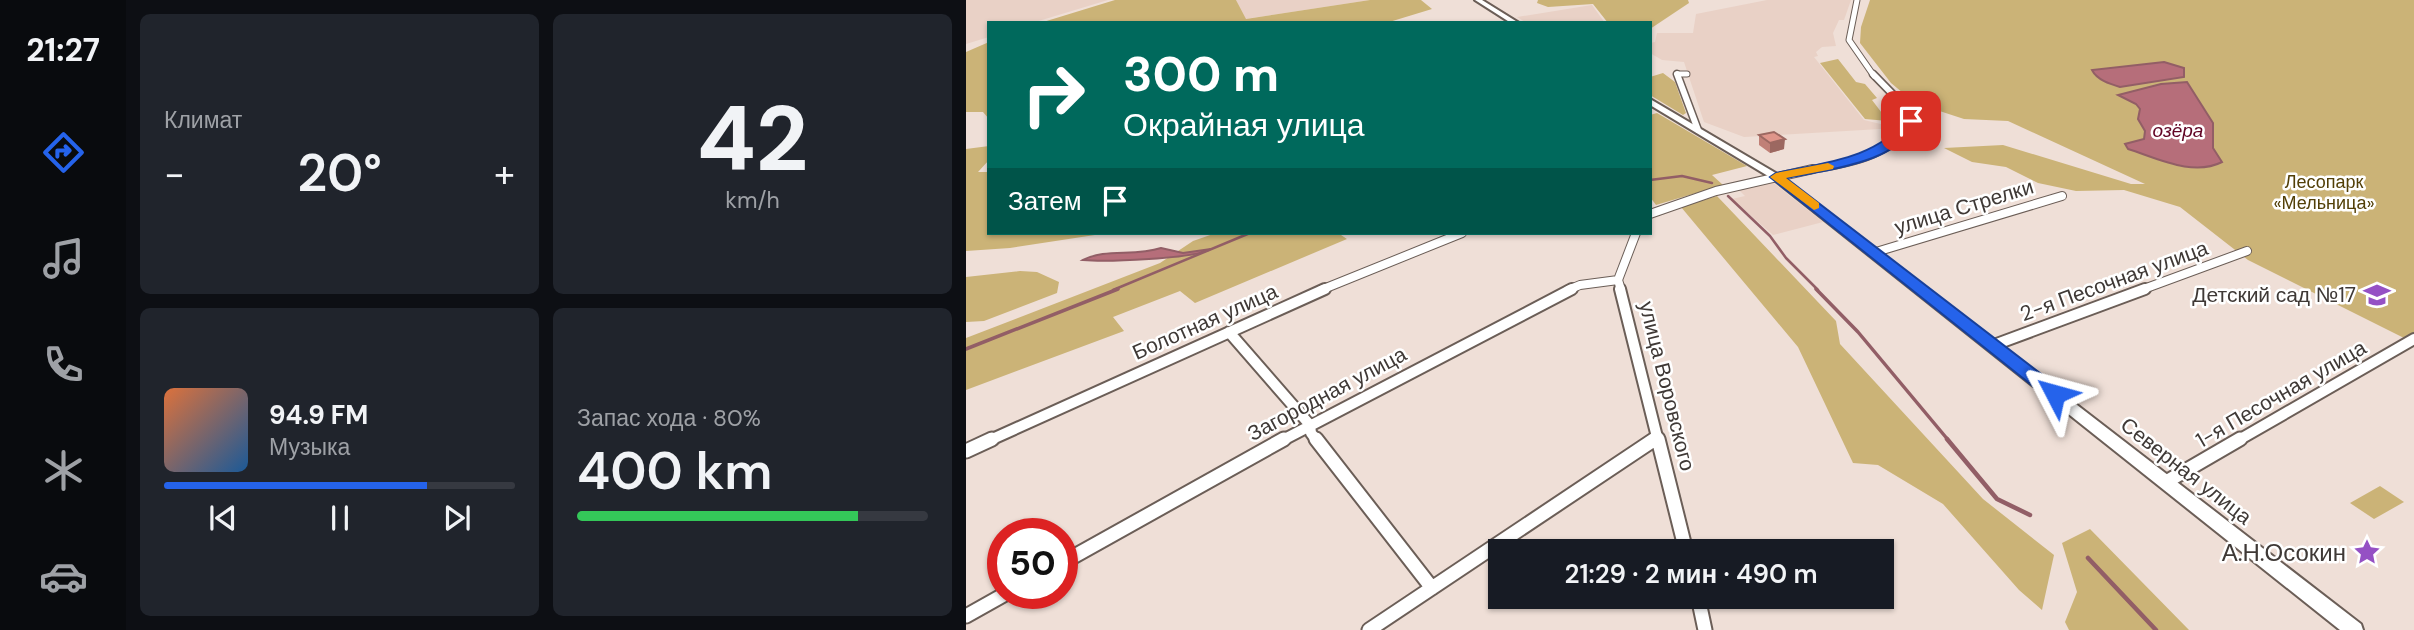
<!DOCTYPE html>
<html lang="ru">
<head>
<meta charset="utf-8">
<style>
  :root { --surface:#171b24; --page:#20242c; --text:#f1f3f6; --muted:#9ea1a6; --line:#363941; --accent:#2563eb }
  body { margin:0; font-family:"DM Sans",sans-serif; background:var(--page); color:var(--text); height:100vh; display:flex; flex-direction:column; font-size:26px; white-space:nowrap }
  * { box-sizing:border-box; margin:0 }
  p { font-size:23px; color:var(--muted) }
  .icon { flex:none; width:38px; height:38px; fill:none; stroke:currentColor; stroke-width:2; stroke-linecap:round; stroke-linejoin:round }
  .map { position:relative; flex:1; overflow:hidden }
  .panel { display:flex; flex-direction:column; gap:14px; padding:14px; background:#0d0f14; width:840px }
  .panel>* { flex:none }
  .banner { position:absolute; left:21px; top:21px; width:665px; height:214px; border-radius:0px; box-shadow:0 2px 5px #0004; background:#00695c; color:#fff; overflow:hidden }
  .speed { position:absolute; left:21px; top:518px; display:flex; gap:14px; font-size:35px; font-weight:700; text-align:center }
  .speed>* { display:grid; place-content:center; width:91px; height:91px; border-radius:50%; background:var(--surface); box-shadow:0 2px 5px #0004; line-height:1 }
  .speed .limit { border:10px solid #d22; background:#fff; color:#111 }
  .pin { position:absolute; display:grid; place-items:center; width:60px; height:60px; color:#fff; margin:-30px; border-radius:14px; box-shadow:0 4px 10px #0006 }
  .me { position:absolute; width:77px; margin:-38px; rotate:309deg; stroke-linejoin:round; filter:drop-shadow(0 0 5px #0008) }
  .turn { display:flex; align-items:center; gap:24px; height:147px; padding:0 21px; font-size:32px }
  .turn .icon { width:91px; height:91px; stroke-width:2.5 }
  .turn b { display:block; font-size:49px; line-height:60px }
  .then { display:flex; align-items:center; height:66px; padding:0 21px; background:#0003; gap:14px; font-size:26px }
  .big { font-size:52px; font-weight:600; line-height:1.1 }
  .panel .card { flex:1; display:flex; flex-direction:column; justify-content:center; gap:10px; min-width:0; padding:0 24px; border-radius:10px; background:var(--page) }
  .panel .dial { align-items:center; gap:0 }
  .dial b { font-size:91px; line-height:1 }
  .song { display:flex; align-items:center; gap:21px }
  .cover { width:84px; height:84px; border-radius:10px; background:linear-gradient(135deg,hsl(20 70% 55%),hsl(210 70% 35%)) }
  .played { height:7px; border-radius:4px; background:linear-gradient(90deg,var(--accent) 75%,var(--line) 75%) }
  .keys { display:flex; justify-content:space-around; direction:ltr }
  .heat { display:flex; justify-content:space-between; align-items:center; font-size:38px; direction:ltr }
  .charge { height:10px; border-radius:5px; background:linear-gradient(90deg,#34c759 80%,var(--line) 0) }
  .panel .tiles { flex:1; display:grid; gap:14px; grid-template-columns:repeat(2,1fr) }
  .trip { position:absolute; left:522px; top:539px; width:406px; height:70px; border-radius:0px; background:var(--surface); box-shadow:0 2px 5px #0004; font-weight:600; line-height:70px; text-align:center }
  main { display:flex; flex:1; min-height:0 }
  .tabs { display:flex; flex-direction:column; width:126px; justify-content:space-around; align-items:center; background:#090b0e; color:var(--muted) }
  .tabs .icon { width:49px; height:49px }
  .tabs .active { color:var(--accent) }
  .tabs b { font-size:32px; color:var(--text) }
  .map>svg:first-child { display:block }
  .built { fill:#e9d1c6 }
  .green { fill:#cbb377 }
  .water { fill:#b66e7a; stroke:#925e66; stroke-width:2 }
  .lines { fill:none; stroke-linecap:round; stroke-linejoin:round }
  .stream-far2 { stroke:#925e66; stroke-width:2.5 }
  .stream-far1 { stroke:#925e66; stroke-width:3.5 }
  .stream { stroke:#925e66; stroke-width:4.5 }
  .minor-far4-casing { stroke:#6b5e57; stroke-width:7 }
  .minor-far3-casing { stroke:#6b5e57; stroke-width:9 }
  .minor-far2-casing { stroke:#6b5e57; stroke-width:10 }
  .minor-far1-casing { stroke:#6b5e57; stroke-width:14 }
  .minor-casing { stroke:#6b5e57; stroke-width:17 }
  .secondary-casing { stroke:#6b5e57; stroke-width:4 }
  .minor-far4 { stroke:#fff; stroke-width:5 }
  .minor-far3 { stroke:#fff; stroke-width:6 }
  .minor-far2 { stroke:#fff; stroke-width:8 }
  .minor-far1 { stroke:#fff; stroke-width:10 }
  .minor { stroke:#fff; stroke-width:13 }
  .secondary { fill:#fff; fill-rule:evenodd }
  .wall { fill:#c08077 }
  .shaded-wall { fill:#9c6861 }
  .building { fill:#df958a; stroke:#9c6861; stroke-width:2 }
  .route { fill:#2563eb; stroke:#184099; stroke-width:2 }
  .slow { fill:#f59e0b }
  .labels { text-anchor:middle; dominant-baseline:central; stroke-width:5; stroke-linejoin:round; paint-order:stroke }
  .far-park-label { font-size:18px; fill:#523f07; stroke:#fff }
  .far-water-label { font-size:19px; font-style:italic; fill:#610525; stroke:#fff }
  .street-label { font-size:21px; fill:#3f3936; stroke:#fff }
  .poi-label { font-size:21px; fill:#3f3936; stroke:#fff; text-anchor:end }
  .near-poi-label { font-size:24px; fill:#3f3936; stroke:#fff; text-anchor:end }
</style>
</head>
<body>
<main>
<nav class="tabs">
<b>21:27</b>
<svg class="icon active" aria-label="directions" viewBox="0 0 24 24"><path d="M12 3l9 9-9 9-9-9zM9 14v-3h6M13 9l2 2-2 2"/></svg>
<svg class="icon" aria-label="music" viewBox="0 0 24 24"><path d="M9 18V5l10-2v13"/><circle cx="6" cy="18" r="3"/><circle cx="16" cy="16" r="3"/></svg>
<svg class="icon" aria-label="phone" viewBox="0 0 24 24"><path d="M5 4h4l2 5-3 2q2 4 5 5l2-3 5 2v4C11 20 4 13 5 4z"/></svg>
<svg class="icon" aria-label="climate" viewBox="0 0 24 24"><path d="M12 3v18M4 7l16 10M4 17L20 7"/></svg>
<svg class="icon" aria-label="car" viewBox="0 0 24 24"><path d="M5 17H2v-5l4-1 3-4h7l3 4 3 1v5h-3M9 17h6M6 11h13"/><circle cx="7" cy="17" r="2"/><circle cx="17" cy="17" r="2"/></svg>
</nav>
<section class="panel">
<div class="tiles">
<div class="card"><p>Климат</p>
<div class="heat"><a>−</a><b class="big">20°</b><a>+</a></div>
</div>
<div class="card dial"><b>42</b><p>km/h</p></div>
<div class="card">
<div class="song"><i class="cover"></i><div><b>94.9 FM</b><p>Музыка</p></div></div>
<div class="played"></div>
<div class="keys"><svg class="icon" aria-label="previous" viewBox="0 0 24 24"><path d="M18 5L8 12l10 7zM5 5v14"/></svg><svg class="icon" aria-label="pause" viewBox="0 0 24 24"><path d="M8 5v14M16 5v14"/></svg><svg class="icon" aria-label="next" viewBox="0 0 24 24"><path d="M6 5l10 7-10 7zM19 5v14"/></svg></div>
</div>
<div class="card"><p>Запас хода · 80%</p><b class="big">400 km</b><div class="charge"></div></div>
</div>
</section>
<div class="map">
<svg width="1448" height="630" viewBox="0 0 1448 630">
  <rect width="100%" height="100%" fill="#efdfd7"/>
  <!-- built -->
  <path class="built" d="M0,0H142L66,23H23V37L0,44Z
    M270,0H404L279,19Z
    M801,0H885L878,20H873L867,33L870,46L856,47L850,52L852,56L848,57L898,120L931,128L778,137L738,122L718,62L696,60L684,53V43L689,42L691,33H727L730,14Z
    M626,5L639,23H561L551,17Z
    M805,181L857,222L807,235L766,199L779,196L772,189Z"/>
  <!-- green -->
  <path class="green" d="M149,0H270L280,19L404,0H455L466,9L420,23H74Z
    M572,0H722L723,3L684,29V23H642L627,4L582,7L571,3Z
    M904,0H1448V343L1282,260L1214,207L1158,190L1110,191L1072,183L1040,167L1006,162L978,148L1037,145L1165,184H1179L1042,121L998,119L949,103L925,83L894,43L895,27Z
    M23,42V119L17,112H0V52Z
    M872,59L890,82L899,84L911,98L906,100L922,121L899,119L854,63Z
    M697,73L709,82L720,113L717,115L684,95V77Z
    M691,113L781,166L746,175L757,185L690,205L684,197V115Z
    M23,146V160L12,172H23V233H142L44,248L0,251V149Z
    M751,196L870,321L874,344L1017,499L1088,555L1076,610L1053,590L977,504L912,465L887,463L832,347L715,207Z
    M250,233H372L381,239L229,303L214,291L147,317L158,331L0,390V338L194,263L227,241Z
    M54,271L71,272L93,282L91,293L18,321L0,322V277Z
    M1414,486L1438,502L1408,519L1384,503Z
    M1124,529L1223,630H1103L1099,622L1111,592L1096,543Z"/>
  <!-- water -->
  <path class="water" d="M1198,62L1218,68V77L1154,87C1144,84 1131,80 1126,70Z
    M1221,82L1247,123V148L1256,162C1227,177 1191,158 1162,149L1159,144L1178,139L1179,131L1172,119L1174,109L1170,104L1152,95L1195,84Z
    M195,248L217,253L245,249C228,259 139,262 117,260C140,248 168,257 195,248Z"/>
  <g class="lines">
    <!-- stream-far2 -->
    <path class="stream-far2" d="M684,180L716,176L746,183
      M762,196L804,236L820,258L852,290
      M147,290L284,233"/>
    <!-- stream-far1 -->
    <path class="stream-far1" d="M850,289L892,332L983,441
      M0,349L152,289"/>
    <!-- stream -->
    <path class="stream" d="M981,439L1031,499L1064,515
      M1122,558L1190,630"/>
    <defs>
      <path id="minor-far4" d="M891,0L883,40L908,76
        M712,76L711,74H721"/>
      <path id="minor-far3" d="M711,74L732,130
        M838,171C875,164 935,158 946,114L907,74"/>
      <path id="minor-far2" d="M684,214L750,191L847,169
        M910,252L1096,196
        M355,290L496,233
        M602,290L614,285L652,280
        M655,290L652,280L670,233
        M1175,290L1281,251"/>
      <path id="minor-far1" d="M654,289L692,441
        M263,332L344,425L345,433L351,441
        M1028,345L1179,289
        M22,441L359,289
        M315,441L606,289
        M686,441L692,437
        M1271,441L1448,339"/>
      <path id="minor" d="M350,439L466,588
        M692,439L720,551
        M0,451L26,439
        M1200,482L1274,439
        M96,563L318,439
        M732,597L739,630
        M0,616L41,593
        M403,630L689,439"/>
      <path id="secondary" d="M509,0H516L553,23H545Z
        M684,99L813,175L1395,624L1397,630H1374L807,179L684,105Z"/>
    </defs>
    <!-- minor-far4 casing -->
    <use href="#minor-far4" class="minor-far4-casing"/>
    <!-- minor-far3 casing -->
    <use href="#minor-far3" class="minor-far3-casing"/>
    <!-- minor-far2 casing -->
    <use href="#minor-far2" class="minor-far2-casing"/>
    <!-- minor-far1 casing -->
    <use href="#minor-far1" class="minor-far1-casing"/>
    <!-- minor casing -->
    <use href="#minor" class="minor-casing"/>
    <!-- secondary casing -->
    <use href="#secondary" class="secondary-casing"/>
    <!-- minor-far4 -->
    <use href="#minor-far4" class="minor-far4"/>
    <!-- minor-far3 -->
    <use href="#minor-far3" class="minor-far3"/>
    <!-- minor-far2 -->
    <use href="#minor-far2" class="minor-far2"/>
    <!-- minor-far1 -->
    <use href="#minor-far1" class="minor-far1"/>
    <!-- minor -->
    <use href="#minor" class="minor"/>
    <!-- secondary -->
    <use href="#secondary" class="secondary"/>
  </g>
  <!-- wall -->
  <path class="wall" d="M793,135L818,149L804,153L793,145Z"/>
  <!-- shaded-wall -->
  <path class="shaded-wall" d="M819,139L818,149L804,153V143Z"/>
  <!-- building -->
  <path class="building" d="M808,132L819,139L804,143L793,135Z"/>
  <!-- route -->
  <path class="route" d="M941,118L950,121C946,126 943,134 938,139C912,165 854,171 820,178L1096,390L1098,394L1096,399H1083L804,177L810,173C856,163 912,159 941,118Z"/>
  <!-- slow -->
  <path class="slow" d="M862,163L868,166L867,169L820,178L853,203V208L848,210L804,177L810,173Z"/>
  <!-- icons -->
  <defs>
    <symbol id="school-bare" viewBox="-9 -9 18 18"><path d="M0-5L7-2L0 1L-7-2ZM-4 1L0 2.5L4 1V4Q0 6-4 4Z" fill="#9550c4" stroke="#fff" stroke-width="2.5" paint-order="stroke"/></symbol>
    <symbol id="sight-bare" viewBox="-9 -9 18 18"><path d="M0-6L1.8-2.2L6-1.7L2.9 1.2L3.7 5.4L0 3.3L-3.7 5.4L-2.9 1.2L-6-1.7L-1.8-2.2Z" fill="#9550c4" stroke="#fff" stroke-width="2.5" paint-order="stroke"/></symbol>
  </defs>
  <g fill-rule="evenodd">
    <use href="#school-bare" x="1392" y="276" width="38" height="38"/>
    <use href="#sight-bare" x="1382" y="533" width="38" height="38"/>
  </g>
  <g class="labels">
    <!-- far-park labels -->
    <g class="far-park-label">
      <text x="1358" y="182">Лесопарк<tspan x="1358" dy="21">«Мельница»</tspan></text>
    </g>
    <!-- far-water labels -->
    <g class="far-water-label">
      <text x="1212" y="130">озёра</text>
    </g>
    <!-- street labels -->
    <g class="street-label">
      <text transform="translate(998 207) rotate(-17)">улица Стрелки</text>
      <text transform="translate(1148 281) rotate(-20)">2-я Песочная улица</text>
      <text transform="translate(239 322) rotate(-24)">Болотная улица</text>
      <text transform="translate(701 386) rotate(76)">улица Воровского</text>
      <text transform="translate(361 394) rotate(-28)">Загородная улица</text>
      <text transform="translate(1315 394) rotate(-30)">1-я Песочная улица</text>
      <text transform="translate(1220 471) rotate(38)">Северная улица</text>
    </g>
    <!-- poi labels -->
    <g class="poi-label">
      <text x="1390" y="295">Детский сад №17</text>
    </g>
    <!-- near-poi labels -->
    <g class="near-poi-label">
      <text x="1380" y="552">А.Н.Осокин</text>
    </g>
  </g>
</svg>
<div class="speed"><div class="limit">50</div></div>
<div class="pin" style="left:945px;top:121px;background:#d93025"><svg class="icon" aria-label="arrive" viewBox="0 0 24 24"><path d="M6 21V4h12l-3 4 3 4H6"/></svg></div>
<svg class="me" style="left:1089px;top:394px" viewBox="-20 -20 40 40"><path d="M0-17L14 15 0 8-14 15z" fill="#2563eb" stroke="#fff" stroke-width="4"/></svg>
<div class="trip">21:29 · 2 мин · 490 m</div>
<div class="banner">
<div class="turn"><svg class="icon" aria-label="right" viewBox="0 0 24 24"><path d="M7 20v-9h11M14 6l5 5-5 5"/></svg><div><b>300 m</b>Окрайная улица</div></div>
<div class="then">Затем<svg class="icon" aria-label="arrive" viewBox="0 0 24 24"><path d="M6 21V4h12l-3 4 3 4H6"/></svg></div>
</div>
</div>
</main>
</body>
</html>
